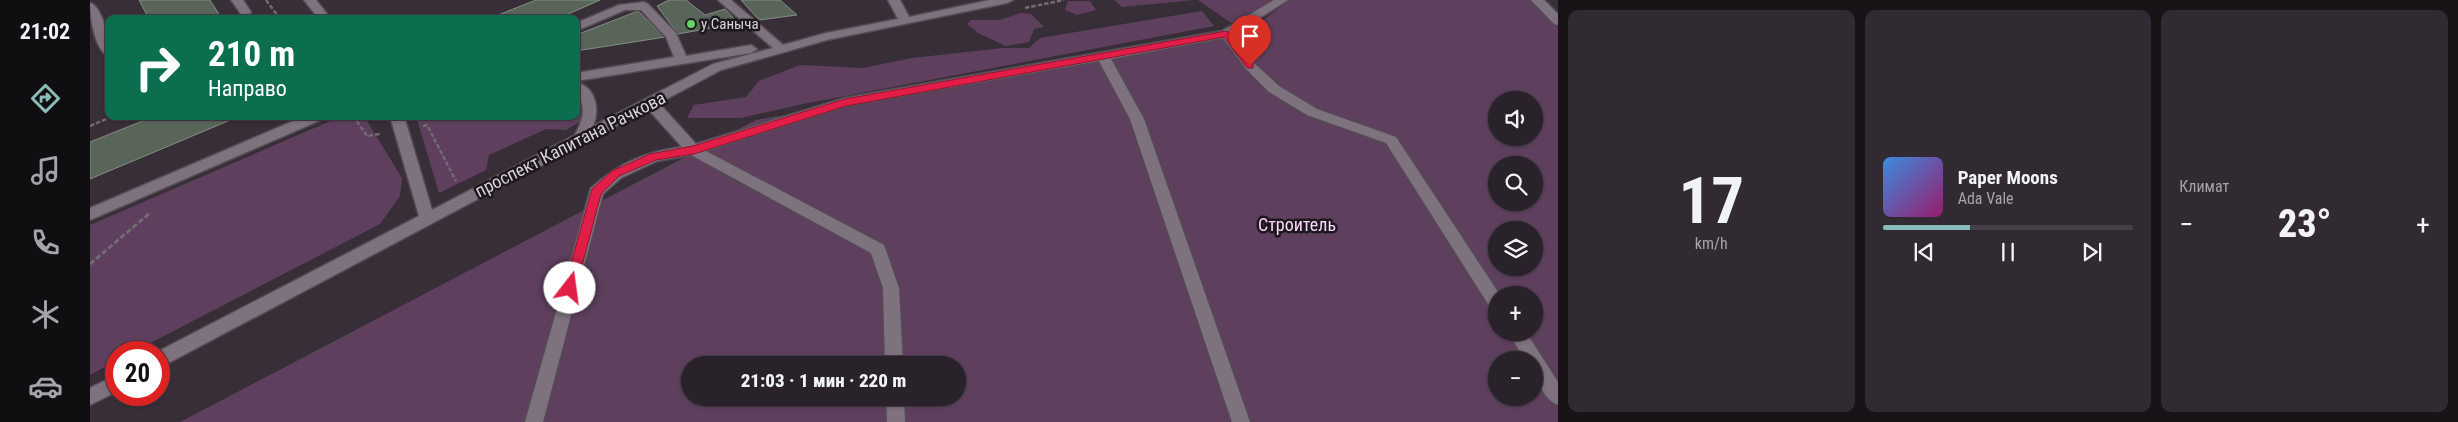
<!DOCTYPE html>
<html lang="ru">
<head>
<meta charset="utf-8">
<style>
  :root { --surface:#2a222a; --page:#322a32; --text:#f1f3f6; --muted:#a5a4a8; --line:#463f47; --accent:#8bbbb9 }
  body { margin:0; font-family:"Roboto Condensed",sans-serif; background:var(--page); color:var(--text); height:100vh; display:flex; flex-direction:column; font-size:19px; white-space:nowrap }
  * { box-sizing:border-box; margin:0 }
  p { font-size:16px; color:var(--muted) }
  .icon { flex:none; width:28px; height:28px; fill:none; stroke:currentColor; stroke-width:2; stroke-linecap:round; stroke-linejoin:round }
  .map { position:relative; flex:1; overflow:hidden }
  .details { display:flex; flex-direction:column; gap:10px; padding:10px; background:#171317; width:900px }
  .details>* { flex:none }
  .hud { position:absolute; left:15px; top:15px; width:475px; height:105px; border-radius:10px; box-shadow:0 1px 4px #0004,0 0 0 1px var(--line); background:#0b6e4f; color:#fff; overflow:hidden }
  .buttons { position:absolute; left:1398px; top:91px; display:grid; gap:10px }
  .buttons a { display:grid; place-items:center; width:55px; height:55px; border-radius:50%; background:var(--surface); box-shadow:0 1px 4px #0004,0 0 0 1px var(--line); font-size:25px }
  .speed { position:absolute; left:15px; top:341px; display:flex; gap:10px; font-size:25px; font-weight:700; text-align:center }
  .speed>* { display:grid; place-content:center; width:65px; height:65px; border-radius:50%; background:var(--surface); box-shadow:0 1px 4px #0004,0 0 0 1px var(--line); line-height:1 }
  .speed .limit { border:8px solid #d22; background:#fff; color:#111 }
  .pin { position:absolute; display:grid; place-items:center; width:42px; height:42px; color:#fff; margin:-51px -21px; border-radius:50% 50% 50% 0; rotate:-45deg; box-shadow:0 0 5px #0007 }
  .pin .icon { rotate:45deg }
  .me { position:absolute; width:55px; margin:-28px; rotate:15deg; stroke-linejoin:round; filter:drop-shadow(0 0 4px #0008) }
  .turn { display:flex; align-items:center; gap:18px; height:105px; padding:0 20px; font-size:22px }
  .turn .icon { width:65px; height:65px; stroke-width:2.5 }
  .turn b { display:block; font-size:35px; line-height:42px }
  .big { font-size:38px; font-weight:800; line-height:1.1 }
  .details .widget { flex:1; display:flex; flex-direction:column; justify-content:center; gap:8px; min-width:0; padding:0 18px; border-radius:10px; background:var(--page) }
  .details .dial { align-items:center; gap:0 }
  .dial b { font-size:65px; line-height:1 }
  .song { display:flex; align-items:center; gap:15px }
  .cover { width:60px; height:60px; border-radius:8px; background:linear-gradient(135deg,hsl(210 70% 55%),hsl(320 70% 35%)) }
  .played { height:5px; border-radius:2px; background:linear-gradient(90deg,var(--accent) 35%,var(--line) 35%) }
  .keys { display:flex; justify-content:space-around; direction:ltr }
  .heat { display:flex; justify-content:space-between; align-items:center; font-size:28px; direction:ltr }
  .details .tiles { flex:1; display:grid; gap:10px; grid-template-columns:repeat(3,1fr) }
  .trip { position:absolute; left:591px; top:356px; width:285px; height:50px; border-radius:25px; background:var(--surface); box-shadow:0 1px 4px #0004,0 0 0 1px var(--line); font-weight:800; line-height:50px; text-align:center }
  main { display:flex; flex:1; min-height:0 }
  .dock { display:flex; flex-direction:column; width:90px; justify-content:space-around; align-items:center; background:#110e11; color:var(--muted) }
  .dock .icon { width:35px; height:35px }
  .dock .on { color:var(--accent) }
  .dock b { font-size:22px; color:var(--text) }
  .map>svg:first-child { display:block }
  .green { fill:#5e405e; fill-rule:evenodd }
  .building { fill:#5a6559; stroke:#838f82 }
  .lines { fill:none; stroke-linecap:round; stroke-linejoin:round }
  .minor-casing { stroke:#544b54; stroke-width:3 }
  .path-far1 { stroke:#736a73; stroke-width:2.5; stroke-dasharray:4.5 2; stroke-linecap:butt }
  .path { stroke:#736a73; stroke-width:3; stroke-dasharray:5.5 2.5; stroke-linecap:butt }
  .minor { fill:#7e727e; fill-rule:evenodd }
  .route { fill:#e11d48; stroke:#92132f }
  .poi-dot { fill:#66d466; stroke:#1d181d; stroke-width:2 }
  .labels { text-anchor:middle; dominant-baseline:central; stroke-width:5; stroke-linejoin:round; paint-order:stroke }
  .far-poi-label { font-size:15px; fill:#dad3da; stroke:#1d181d; text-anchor:start }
  .street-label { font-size:18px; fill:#dad3da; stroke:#1d181d }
  .park-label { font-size:18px; fill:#fdd5fc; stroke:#1d181d }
</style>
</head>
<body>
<main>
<nav class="dock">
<b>21:02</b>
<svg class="icon on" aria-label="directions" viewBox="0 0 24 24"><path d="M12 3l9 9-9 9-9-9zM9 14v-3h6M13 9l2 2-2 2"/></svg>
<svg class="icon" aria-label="music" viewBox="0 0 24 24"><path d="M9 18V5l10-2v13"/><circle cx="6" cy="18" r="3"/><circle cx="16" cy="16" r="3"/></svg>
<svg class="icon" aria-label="phone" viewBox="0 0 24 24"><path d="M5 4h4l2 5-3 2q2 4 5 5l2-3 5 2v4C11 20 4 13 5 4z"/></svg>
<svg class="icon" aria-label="climate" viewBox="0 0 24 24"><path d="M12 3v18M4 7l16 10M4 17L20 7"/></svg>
<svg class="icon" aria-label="car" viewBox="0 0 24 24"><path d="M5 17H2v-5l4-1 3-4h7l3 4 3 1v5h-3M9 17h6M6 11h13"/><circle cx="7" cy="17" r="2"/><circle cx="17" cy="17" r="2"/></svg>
</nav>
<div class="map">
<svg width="1468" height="422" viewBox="0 0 1468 422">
  <rect width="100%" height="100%" fill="#382e38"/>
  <!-- green -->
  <path class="green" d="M1024,0H1104L1032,7Z
    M1108,0H1441L1468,28V422H90L666,120L1154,35L1195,3L1170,19L1144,25ZM1406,100H1444V138H1406ZM1406,165H1444V202H1406ZM1406,230H1444V268H1406ZM1406,295H1444V332H1406ZM1406,360H1444V398H1406ZM600,365H868V398H600Z
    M978,1H1000L1006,10L987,15L975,10Z
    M1112,11L1124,26L713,104L651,118H597L604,105L656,97L669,81L710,65L773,68L822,58L913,48H939L950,38Z
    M930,13L941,14L954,27L944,29L939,42L916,46L888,33L877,24L881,20H910Z
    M486,95L494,119L476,130L456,129L399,155L396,170L349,193L326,116H486Z
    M252,116H274L312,178L310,196L290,224L43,352H26V361L0,375V225Z"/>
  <!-- building -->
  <path class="building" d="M49,0H120L132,19H59Z
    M446,0H510L467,19H398Z
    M579,0H596L615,15L635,9L648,23L588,34L567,6Z
    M651,0H690L707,15L669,20Z
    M548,11L575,37L486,51V35Z
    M65,116H150L0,179V142Z"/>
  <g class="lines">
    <defs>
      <path id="minor" d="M141,0H153L161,12L159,14H151Z
        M214,0H226L241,19H229Z
        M628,0H641L693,45L736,33L808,19L798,0H810L819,17L900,0H923L917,3L737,40L631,70L569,103L606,144L755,98L1132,31L1184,0H1198L1143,35L1164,63L1189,86L1227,109L1306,137L1410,295H1406V309L1400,307L1296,143L1217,115L1179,92L1156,69L1133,38L1021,59L1054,119L1160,422H1142L1040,119L1009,61L756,106L616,151L794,245L809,288L813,365H795L793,288L781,253L601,155L567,161L531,178L513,194L453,422H435L501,188C529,163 554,152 592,147L558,109L69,368V352H67L329,216L300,116H314L342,210L485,135C492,121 498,107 486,94V82C506,87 510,110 503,126L623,64L683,48Z
        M1441,0H1454L1468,14V25L1464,24Z
        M554,2L558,4L586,33L596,56L661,45L667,49L661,53L486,81V73L584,57L576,37L551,10H535L486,31V23L529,5Z
        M0,3C14,7 19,44 19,56C5,52 0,16 0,3Z
        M215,116H235L233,119L0,220V208Z
        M1418,332H1436L1468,382V405C1452,399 1444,375 1444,360H1435Z
        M26,375V392L0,405V388Z
        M796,398H814L815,422H797Z"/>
    </defs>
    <!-- minor casing -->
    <use href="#minor" class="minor-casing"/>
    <!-- path-far1 -->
    <path class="path-far1" d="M176,0L190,19
      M935,8L974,0
      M263,116L277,136L290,134
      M0,126L23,116
      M333,126L337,125L366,181"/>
    <!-- path -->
    <path class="path" d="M0,264L61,212"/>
    <!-- minor -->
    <use href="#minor" class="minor"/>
  </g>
  <!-- route -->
  <path class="route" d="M1136,31L1139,32L1163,63V68H1157L1134,37L756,106L604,154L566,160L529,176L511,194L486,288L480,293L474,288L502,189L522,171L560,154L603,146L755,99Z"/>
  <!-- markers -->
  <circle class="poi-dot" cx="601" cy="24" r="5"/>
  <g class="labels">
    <!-- far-poi labels -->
    <g class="far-poi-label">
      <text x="611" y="24">у Саныча</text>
    </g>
    <!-- street labels -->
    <g class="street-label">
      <text transform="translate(480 144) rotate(-27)">проспект Капитана Рачкова</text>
    </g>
    <!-- park labels -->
    <g class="park-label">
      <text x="1207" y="224">Строитель</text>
    </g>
  </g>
</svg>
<div class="buttons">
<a><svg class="icon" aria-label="sound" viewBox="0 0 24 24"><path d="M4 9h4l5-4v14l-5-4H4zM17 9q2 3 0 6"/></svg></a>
<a><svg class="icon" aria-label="search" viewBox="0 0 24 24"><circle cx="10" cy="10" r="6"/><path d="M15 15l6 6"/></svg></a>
<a><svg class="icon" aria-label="layers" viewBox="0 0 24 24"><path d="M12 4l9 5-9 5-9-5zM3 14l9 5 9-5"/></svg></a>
<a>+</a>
<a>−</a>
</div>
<div class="speed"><div class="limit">20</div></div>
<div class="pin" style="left:1160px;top:66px;background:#d93025"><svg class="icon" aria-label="arrive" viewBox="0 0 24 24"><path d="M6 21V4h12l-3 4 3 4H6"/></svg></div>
<svg class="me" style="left:480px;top:288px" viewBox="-20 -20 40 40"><circle r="19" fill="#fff"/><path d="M0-13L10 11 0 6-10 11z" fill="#e11d48"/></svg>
<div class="trip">21:03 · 1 мин · 220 m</div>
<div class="hud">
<div class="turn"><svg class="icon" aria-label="right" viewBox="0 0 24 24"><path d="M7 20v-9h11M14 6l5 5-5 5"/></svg><div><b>210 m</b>Направо</div></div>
</div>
</div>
<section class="details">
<div class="tiles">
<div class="widget dial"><b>17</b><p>km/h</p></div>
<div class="widget">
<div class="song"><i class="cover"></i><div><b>Paper Moons</b><p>Ada Vale</p></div></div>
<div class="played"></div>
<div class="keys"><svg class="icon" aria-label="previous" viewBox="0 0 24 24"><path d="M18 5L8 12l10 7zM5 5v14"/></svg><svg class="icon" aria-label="pause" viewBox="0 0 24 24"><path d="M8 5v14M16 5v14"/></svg><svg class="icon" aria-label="next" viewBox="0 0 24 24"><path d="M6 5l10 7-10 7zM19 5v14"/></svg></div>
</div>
<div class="widget"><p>Климат</p>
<div class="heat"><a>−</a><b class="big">23°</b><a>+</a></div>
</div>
</div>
</section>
</main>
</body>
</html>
